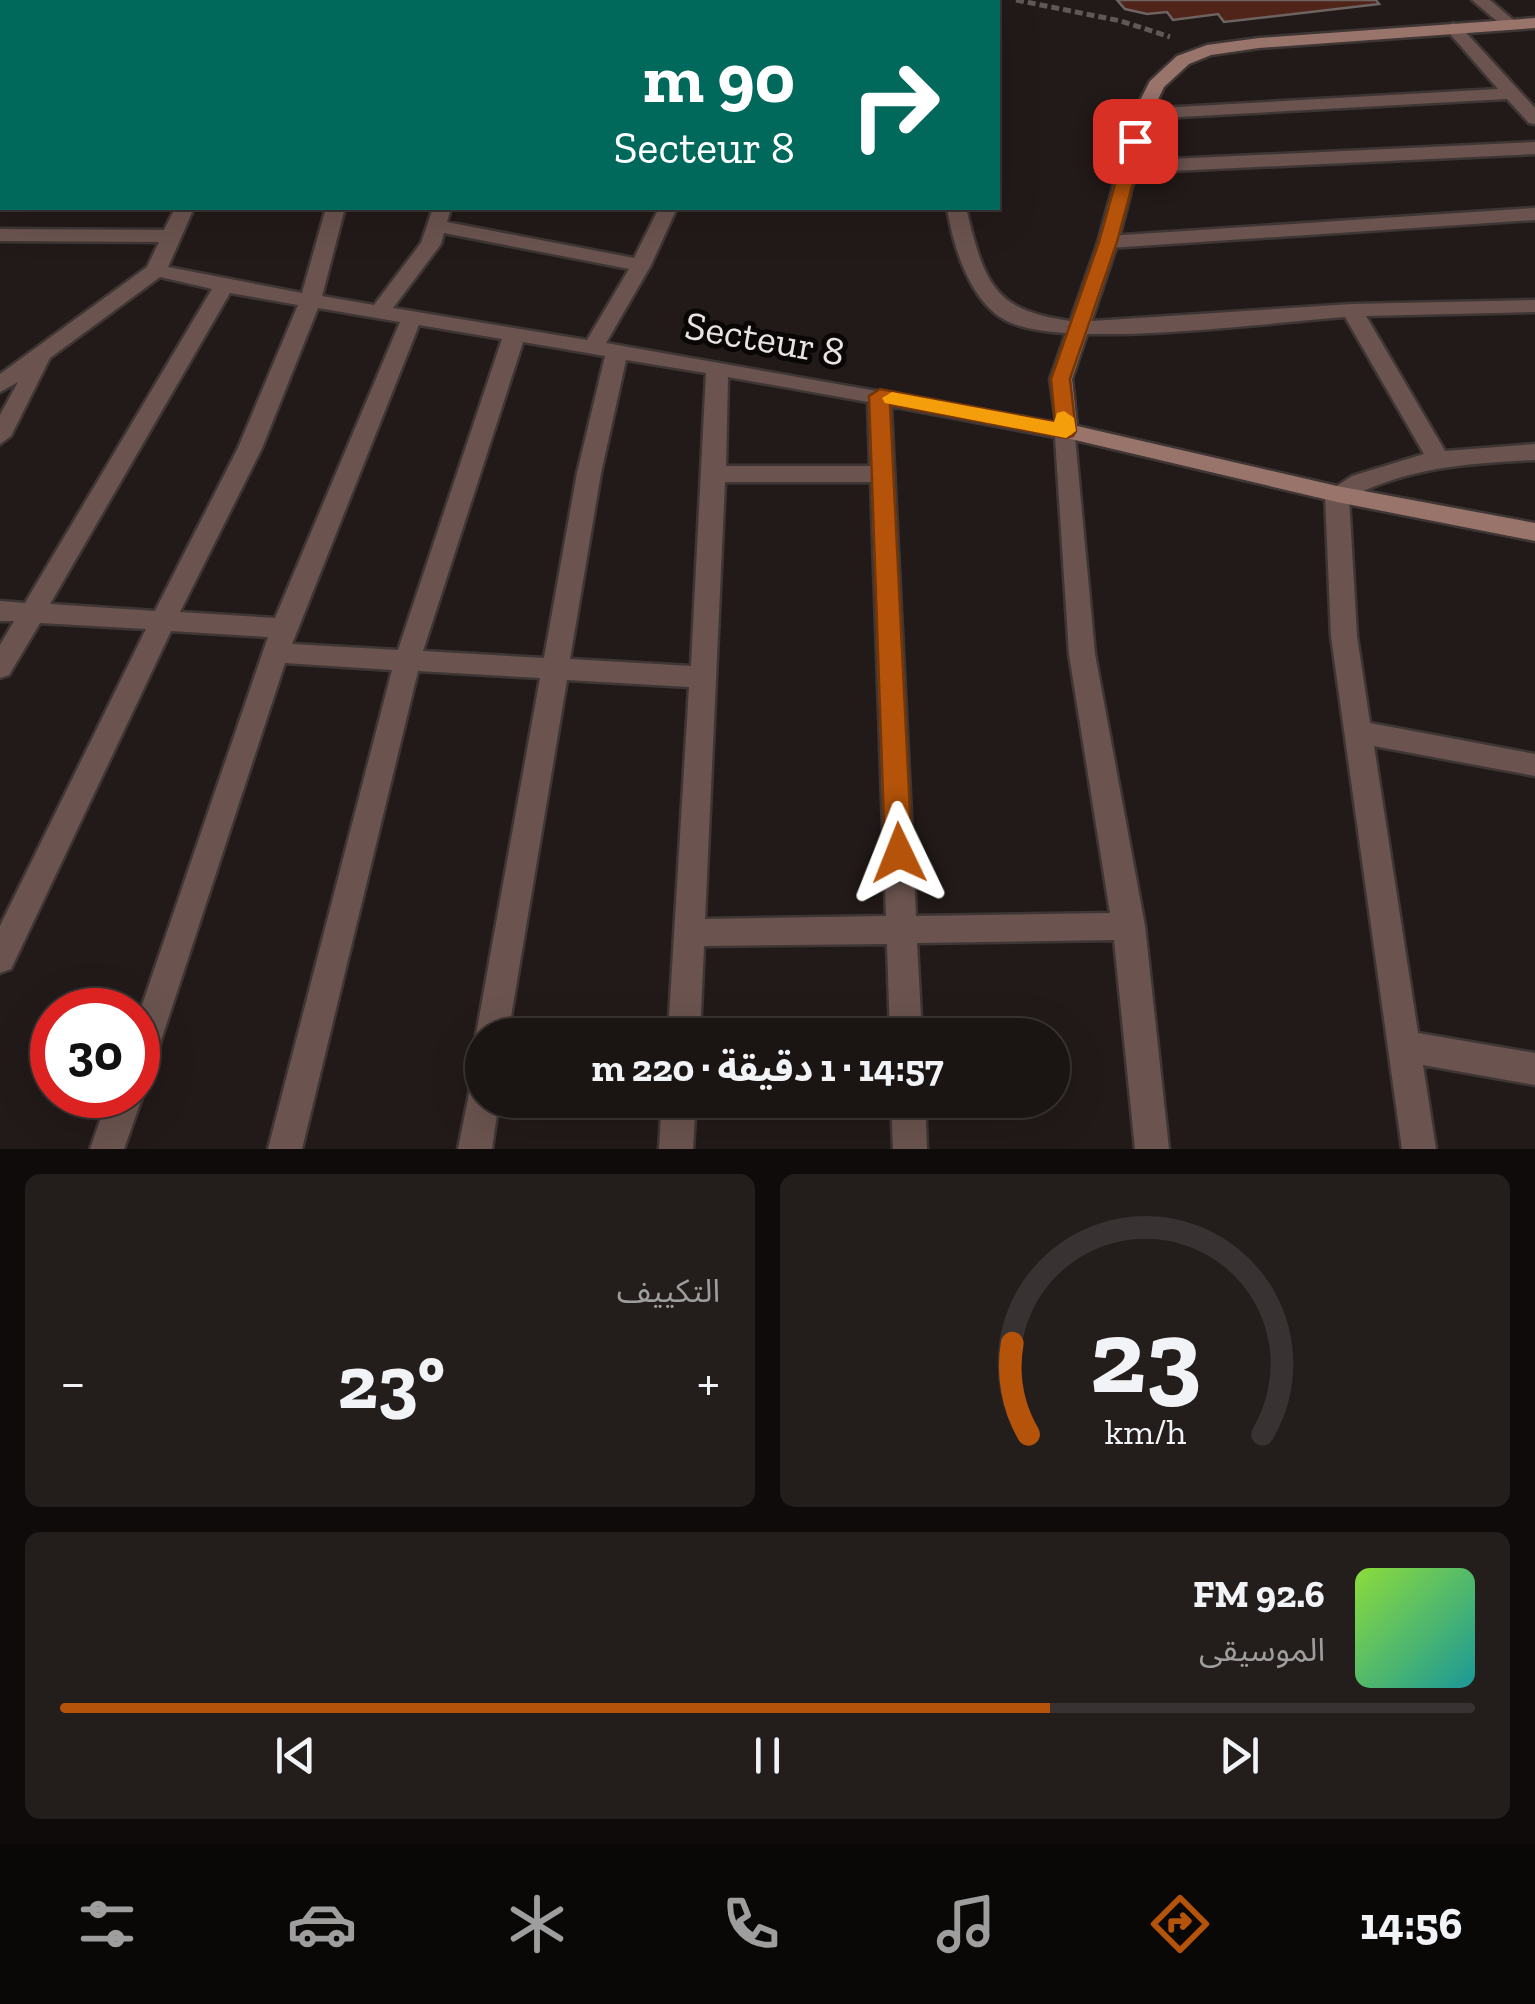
<!DOCTYPE html>
<html lang="ar">
<head>
<meta charset="utf-8">
<style>
  :root { --surface:#1a1412; --page:#231d1b; --text:#f1f3f6; --muted:#9f9e9f; --line:#383332; --accent:#b45309 }
  body { margin:0; font-family:"Zilla Slab","Noto Sans Arabic",serif; background:var(--page); color:var(--text); direction:rtl; height:100vh; display:flex; flex-direction:column; font-size:38px; white-space:nowrap }
  * { box-sizing:border-box; margin:0 }
  p { font-size:32px; color:var(--muted) }
  .icon { flex:none; width:55px; height:55px; fill:none; stroke:currentColor; stroke-width:2; stroke-linecap:round; stroke-linejoin:round }
  .map { position:relative; height:1149px; overflow:hidden; direction:ltr }
  .drawer { display:flex; flex-direction:column; gap:25px; padding:25px; background:#0e0b0a; flex:1 }
  .drawer>* { flex:none }
  .guide { position:absolute; left:0px; top:0px; width:1000px; height:210px; box-shadow:0 10px 40px #0002,0 0 0 2px var(--line); direction:rtl; background:#00695c; color:#fff; overflow:hidden }
  .speed { position:absolute; left:30px; top:988px; display:flex; gap:20px; font-size:50px; font-weight:700; text-align:center }
  .speed>* { display:grid; place-content:center; width:130px; height:130px; border-radius:50%; background:var(--surface); box-shadow:0 10px 40px #0002,0 0 0 2px var(--line); line-height:1 }
  .speed .limit { border:15px solid #d22; background:#fff; color:#111 }
  .pin { position:absolute; display:grid; place-items:center; width:85px; height:85px; color:#fff; margin:-42px; border-radius:20px; box-shadow:0 5px 15px #0006 }
  .me { position:absolute; width:110px; margin:-55px; rotate:358deg; stroke-linejoin:round; filter:drop-shadow(0 0 8px #0008) }
  .turn { display:flex; align-items:center; gap:35px; height:210px; padding:0 40px; font-size:45px }
  .turn .icon { width:130px; height:130px; stroke-width:2.5 }
  .turn b { display:block; font-size:70px; line-height:85px }
  .big { font-size:75px; font-weight:700; line-height:1.1 }
  .drawer .tile { flex:1; display:flex; flex-direction:column; justify-content:center; gap:15px; min-width:0; padding:0 35px; border-radius:15px; background:var(--page) }
  .drawer .dial { align-items:center; gap:0 }
  .dial svg { height:260px; overflow:visible; fill:none; stroke:var(--line); stroke-width:7; stroke-linecap:round; text-anchor:middle }
  .dial text { fill:var(--text); stroke:none }
  .song { display:flex; align-items:center; gap:30px }
  .cover { width:120px; height:120px; border-radius:15px; background:linear-gradient(135deg,hsl(90 70% 55%),hsl(180 70% 35%)) }
  .played { height:10px; border-radius:5px; background:linear-gradient(90deg,var(--accent) 70%,var(--line) 70%) }
  .keys { display:flex; justify-content:space-around; direction:ltr }
  .heat { display:flex; justify-content:space-between; align-items:center; font-size:55px; direction:ltr }
  .drawer .tiles { flex:1; display:grid; gap:25px; grid-template-columns:1fr 1fr }
  .tile:last-child { grid-column:span 2 }
  .trip { position:absolute; left:465px; top:1018px; width:605px; height:100px; border-radius:50px; background:var(--surface); box-shadow:0 10px 40px #0002,0 0 0 2px var(--line); font-weight:700; line-height:100px; text-align:center; direction:rtl }
  .tabs { display:flex; height:160px; justify-content:space-around; align-items:center; background:#0a0807; color:var(--muted) }
  .tabs .icon { width:70px; height:70px }
  .tabs .current { color:var(--accent) }
  .tabs b { font-size:45px; color:var(--text) }
  .map>svg:first-child { display:block }
  .built { fill:#30221f }
  .building { fill:#51241a; stroke:#6d6361; stroke-width:2.5 }
  .lines { fill:none; stroke-linecap:round; stroke-linejoin:round }
  .street-casing { stroke:#3e3634; stroke-width:5 }
  .secondary-casing { stroke:#3e3634; stroke-width:5 }
  .path { stroke:#5f5856; stroke-width:5; stroke-dasharray:8 4; stroke-linecap:butt }
  .street { fill:#6b544f; fill-rule:evenodd }
  .secondary { fill:#98746b; fill-rule:evenodd }
  .route { fill:#b45309; stroke:#753606; stroke-width:2.5 }
  .slow { fill:#f59e0b }
  .labels { text-anchor:middle; dominant-baseline:central; stroke-width:10; stroke-linejoin:round; paint-order:stroke }
  .street-label { font-size:40px; fill:#e9e3e2; stroke:#090605 }
</style>
</head>
<body>
<div class="map">
<svg width="1535" height="1149" viewBox="0 0 1535 1149">
  <rect width="100%" height="100%" fill="#221a18"/>
  <!-- built -->
  <path class="built" d="M0,0H209L2,2V208L139,209L0,208Z"/>
  <!-- building -->
  <path class="building" d="M1117,0H1376L1379,4L1224,22L1218,14L1173,20L1167,12L1147,14L1125,9Z"/>
  <g class="lines">
    <defs>
      <path id="street" d="M464,0H480V2H464Z
        M497,0H609L496,2Z
        M678,0H694V2H678Z
        M788,0H804V2H788Z
        M897,0H913V2H897Z
        M1472,0H1490L1518,24L1504,27Z
        M1453,23L1459,25L1535,108V124L1529,123L1507,99L1142,119L1133,114L1142,109L1498,89L1445,28Z
        M1535,142V154L1129,173L1120,167L1129,161Z
        M175,208H194L168,267L302,293L326,208H345L322,296L374,305L421,243L433,208H451L447,222L634,258L659,208H677L651,265L606,343L1074,426L1095,654L1145,926L1169,1149H1135L1114,940L917,943L922,1035H890L887,944L704,946L700,1035H668L689,687L567,680L508,1035H482V1046L476,1035L540,678L418,671L302,1149H268L392,670L285,663L150,1074L138,1078V1017L268,637L171,631L11,969L0,973V926L146,629L40,623L9,675L0,678V645L14,621H0V601L25,603L212,289L160,277L50,358L11,436L0,444V415L18,382L0,392V374L147,267L159,242L0,241V229L164,230ZM444,233L629,269L587,340L393,308L441,244ZM230,293L298,305L238,448L155,611L50,604ZM318,308L400,322L275,618L180,612L262,448ZM419,325L502,339L398,650L292,644ZM523,342L605,356L577,473L544,658L423,651ZM626,360L706,373L691,666L570,659L601,473ZM728,377L868,402L870,466H726ZM891,406L1055,437L1069,654L1110,913L916,916ZM725,482H871L886,916L705,919Z
        M947,208H966C985,286 994,312 1077,322L1352,304L1535,300V312L1366,316L1445,451L1535,444V460C1470,463 1408,467 1349,498L1357,636L1370,723L1535,754V776L1374,746L1418,1033L1535,1053V1085L1423,1065L1436,1149H1402L1331,636L1325,494L1352,476L1424,454L1345,317C1273,322 1060,351 1005,320C969,300 953,245 947,208Z
        M1535,208V220L1108,248L1098,242L1108,236Z
        M138,1084L143,1095L124,1149H90L109,1095H138Z
        M482,1084V1100H499L492,1149H458L470,1089Z
        M662,1100H696L693,1149H659Z
        M891,1100H925L927,1149H893Z"/>
      <path id="secondary" d="M1535,18V28L1259,48L1211,55L1189,64L1164,87L1151,114L1118,242L1072,379L1077,426L1337,486L1535,523V541L1337,502L1058,436L1050,379L1098,242L1133,114L1150,81L1177,56L1207,45L1259,38Z"/>
    </defs>
    <!-- street casing -->
    <use href="#street" class="street-casing"/>
    <!-- secondary casing -->
    <use href="#secondary" class="secondary-casing"/>
    <!-- path -->
    <path class="path" d="M1016,0L1121,21L1170,37"/>
    <!-- street -->
    <use href="#street" class="street"/>
    <!-- secondary -->
    <use href="#secondary" class="secondary"/>
  </g>
  <!-- route -->
  <path class="route" d="M1135,136L1144,141L1117,242L1070,379L1076,431L1073,436L1066,438L890,405L912,853L908,861L899,865L889,861L885,853L869,396L880,389L1055,422L1051,379L1099,242L1127,141Z"/>
  <!-- slow -->
  <path class="slow" d="M892,392L1054,422L1057,413L1064,411L1074,418L1076,431L1066,438L885,403L882,398Z"/>
  <g class="labels">
    <!-- street labels -->
    <g class="street-label">
      <text transform="translate(765 338) rotate(10)">Secteur 8</text>
    </g>
  </g>
</svg>
<div class="speed"><div class="limit">30</div></div>
<div class="pin" style="left:1135px;top:141px;background:#d93025"><svg class="icon" aria-label="arrive" viewBox="0 0 24 24"><path d="M6 21V4h12l-3 4 3 4H6"/></svg></div>
<svg class="me" style="left:899px;top:853px" viewBox="-20 -20 40 40"><path d="M0-17L14 15 0 8-14 15z" fill="#b45309" stroke="#fff" stroke-width="4"/></svg>
<div class="trip">14:57 · 1 دقيقة · 220 m</div>
<div class="guide">
<div class="turn"><svg class="icon" aria-label="right" viewBox="0 0 24 24"><path d="M7 20v-9h11M14 6l5 5-5 5"/></svg><div><b>90 m</b>Secteur 8</div></div>
</div>
</div>
<section class="drawer">
<div class="tiles">
<div class="tile dial"><svg viewBox="0 0 100 80">
<path d="M14 69A42 42 0 1 1 86 69"/>
<path d="M14 69A42 42 0 0 1 9 41" stroke="#b45309"/>
<text x="50" y="56" font-size="32" font-weight="700">23</text>
<text x="50" y="72" font-size="11">km/h</text>
</svg></div>
<div class="tile"><p>التكييف</p>
<div class="heat"><a>−</a><b class="big">23°</b><a>+</a></div>
</div>
<div class="tile">
<div class="song"><i class="cover"></i><div><b>92.6 FM</b><p>الموسيقى</p></div></div>
<div class="played"></div>
<div class="keys"><svg class="icon" aria-label="previous" viewBox="0 0 24 24"><path d="M18 5L8 12l10 7zM5 5v14"/></svg><svg class="icon" aria-label="pause" viewBox="0 0 24 24"><path d="M8 5v14M16 5v14"/></svg><svg class="icon" aria-label="next" viewBox="0 0 24 24"><path d="M6 5l10 7-10 7zM19 5v14"/></svg></div>
</div>
</div>
</section>
<nav class="tabs">
<b>14:56</b>
<svg class="icon current" aria-label="directions" viewBox="0 0 24 24"><path d="M12 3l9 9-9 9-9-9zM9 14v-3h6M13 9l2 2-2 2"/></svg>
<svg class="icon" aria-label="music" viewBox="0 0 24 24"><path d="M9 18V5l10-2v13"/><circle cx="6" cy="18" r="3"/><circle cx="16" cy="16" r="3"/></svg>
<svg class="icon" aria-label="phone" viewBox="0 0 24 24"><path d="M5 4h4l2 5-3 2q2 4 5 5l2-3 5 2v4C11 20 4 13 5 4z"/></svg>
<svg class="icon" aria-label="climate" viewBox="0 0 24 24"><path d="M12 3v18M4 7l16 10M4 17L20 7"/></svg>
<svg class="icon" aria-label="car" viewBox="0 0 24 24"><path d="M5 17H2v-5l4-1 3-4h7l3 4 3 1v5h-3M9 17h6M6 11h13"/><circle cx="7" cy="17" r="2"/><circle cx="17" cy="17" r="2"/></svg>
<svg class="icon" aria-label="filters" viewBox="0 0 24 24"><path d="M4 7h16M4 17h16"/><circle cx="9" cy="7" r="2"/><circle cx="15" cy="17" r="2"/></svg>
</nav>
</body>
</html>
